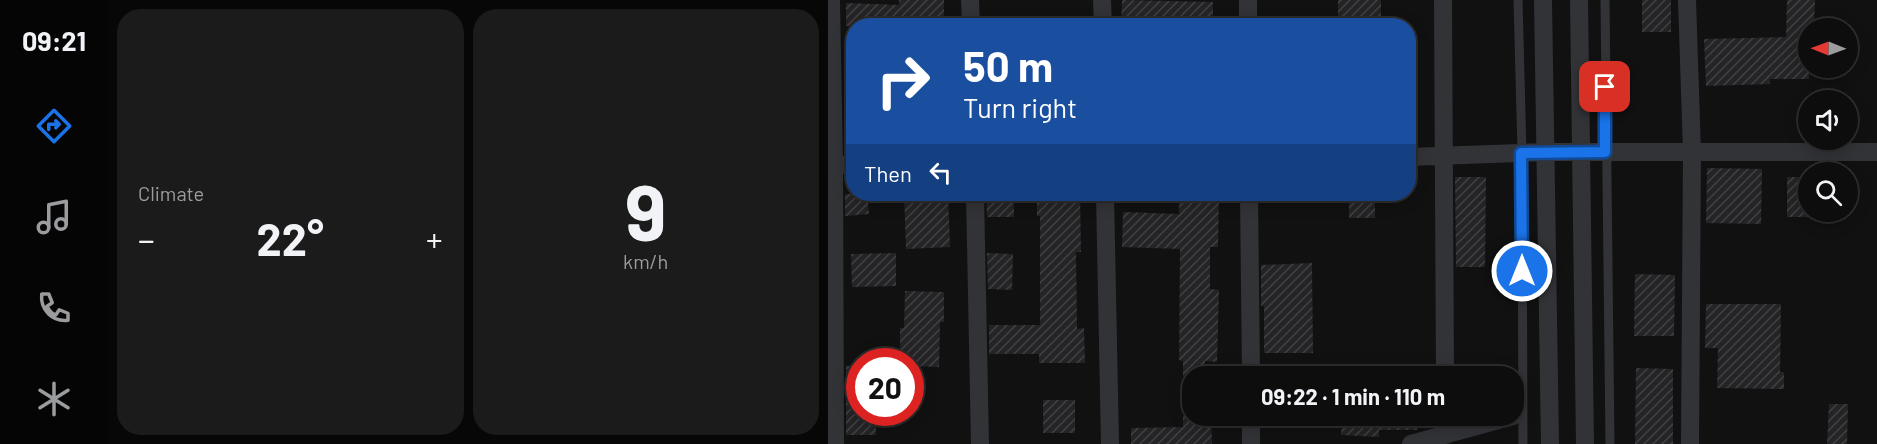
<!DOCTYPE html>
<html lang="en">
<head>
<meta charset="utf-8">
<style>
  :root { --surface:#0d0d0e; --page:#1b1b1c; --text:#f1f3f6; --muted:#9a9c9e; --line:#2d2d2e; --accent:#1a73e8 }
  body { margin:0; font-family:Barlow,sans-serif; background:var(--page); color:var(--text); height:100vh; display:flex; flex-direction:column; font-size:22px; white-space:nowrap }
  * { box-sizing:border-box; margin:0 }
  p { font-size:20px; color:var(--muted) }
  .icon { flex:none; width:33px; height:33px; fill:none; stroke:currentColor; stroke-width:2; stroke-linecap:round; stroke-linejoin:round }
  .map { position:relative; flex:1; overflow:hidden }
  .sheet { display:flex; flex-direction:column; gap:9px; padding:9px; background:#070708; width:720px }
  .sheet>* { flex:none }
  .hud { position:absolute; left:18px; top:18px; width:570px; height:183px; border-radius:24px; box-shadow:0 3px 15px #0003,0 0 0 2px var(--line); background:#1a4fa0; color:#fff; overflow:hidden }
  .needle { width:39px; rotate:271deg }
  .controls { position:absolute; left:970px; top:18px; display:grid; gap:12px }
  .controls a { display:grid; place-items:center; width:60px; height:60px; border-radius:50%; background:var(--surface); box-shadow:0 3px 15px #0003,0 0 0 2px var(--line); font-size:30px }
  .speed { position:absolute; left:18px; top:348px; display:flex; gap:12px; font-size:30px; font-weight:700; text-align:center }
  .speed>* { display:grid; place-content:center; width:78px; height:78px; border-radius:50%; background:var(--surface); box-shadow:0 3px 15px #0003,0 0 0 2px var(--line); line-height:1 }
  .speed .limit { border:9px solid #d22; background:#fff; color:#111 }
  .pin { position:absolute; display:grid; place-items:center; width:51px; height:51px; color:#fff; margin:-26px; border-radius:12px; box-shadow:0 3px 9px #0006 }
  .me { position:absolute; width:66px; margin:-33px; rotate:0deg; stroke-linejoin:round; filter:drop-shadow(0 0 4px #0008) }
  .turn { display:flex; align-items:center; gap:21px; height:126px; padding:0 18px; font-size:27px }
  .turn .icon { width:78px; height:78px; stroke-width:2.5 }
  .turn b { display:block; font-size:42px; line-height:51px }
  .then { display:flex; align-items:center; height:57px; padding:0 18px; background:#0003; gap:12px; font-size:22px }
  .big { font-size:45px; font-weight:700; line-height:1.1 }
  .sheet .card { flex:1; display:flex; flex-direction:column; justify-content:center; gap:9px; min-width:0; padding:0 21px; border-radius:24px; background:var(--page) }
  .sheet .dial { align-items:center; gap:0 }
  .dial b { font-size:78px; line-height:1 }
  .heat { display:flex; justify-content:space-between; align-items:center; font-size:33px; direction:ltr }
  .sheet .tiles { flex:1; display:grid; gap:9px; grid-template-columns:repeat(2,1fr) }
  .trip { position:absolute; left:354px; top:366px; width:342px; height:60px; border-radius:24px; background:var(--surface); box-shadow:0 3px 15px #0003,0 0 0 2px var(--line); font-weight:700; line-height:60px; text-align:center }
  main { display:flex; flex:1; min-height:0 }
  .tabs { display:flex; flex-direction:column; width:108px; justify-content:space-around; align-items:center; background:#050506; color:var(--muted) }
  .tabs .icon { width:42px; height:42px }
  .tabs .on { color:var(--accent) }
  .tabs b { font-size:27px; color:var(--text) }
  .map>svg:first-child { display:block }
  .building { fill:url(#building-hatch) }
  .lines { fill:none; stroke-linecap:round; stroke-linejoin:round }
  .service { stroke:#323337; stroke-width:9 }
  .minor { stroke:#323337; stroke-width:18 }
  .route-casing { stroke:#114b97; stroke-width:15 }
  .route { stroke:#1a73e8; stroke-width:10 }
</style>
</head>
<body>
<main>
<nav class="tabs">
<b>09:21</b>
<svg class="icon on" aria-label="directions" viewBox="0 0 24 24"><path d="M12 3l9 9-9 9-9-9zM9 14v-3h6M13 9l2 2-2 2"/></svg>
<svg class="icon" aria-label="music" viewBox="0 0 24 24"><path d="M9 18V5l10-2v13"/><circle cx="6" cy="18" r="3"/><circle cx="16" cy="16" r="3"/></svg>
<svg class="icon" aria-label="phone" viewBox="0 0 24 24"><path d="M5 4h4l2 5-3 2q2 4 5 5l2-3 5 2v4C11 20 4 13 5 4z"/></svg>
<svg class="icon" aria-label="climate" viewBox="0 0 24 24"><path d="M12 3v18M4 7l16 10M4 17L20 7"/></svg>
</nav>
<section class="sheet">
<div class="tiles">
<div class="card"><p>Climate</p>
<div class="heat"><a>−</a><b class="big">22°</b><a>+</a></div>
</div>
<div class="card dial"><b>9</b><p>km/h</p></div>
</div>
</section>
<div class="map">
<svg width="1049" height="444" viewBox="0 0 1049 444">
  <defs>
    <pattern id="building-hatch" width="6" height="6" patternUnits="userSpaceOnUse" patternTransform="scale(1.5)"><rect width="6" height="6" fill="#242426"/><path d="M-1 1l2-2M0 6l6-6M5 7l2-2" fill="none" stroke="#414143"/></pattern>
  </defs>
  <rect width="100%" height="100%" fill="#111112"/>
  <!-- building -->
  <path class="building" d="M71,0H116V26H18V3L71,5Z
    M294,0L385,2V26H293Z
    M510,0H553V26H510Z
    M814,0H843V32H814Z
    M959,0H987L986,28H981V79H942V84L878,86L876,39L958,37Z
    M879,168L934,169L933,224L878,223Z
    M627,177H658L657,267H628Z
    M959,177H981V217H959Z
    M17,194H39L41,214L17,216Z
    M76,194H120L122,247L78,249Z
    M158,194H186V217H159Z
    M209,194H252L253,252H248L249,329L256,328L257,363H211V354H161V325H212V216H209Z
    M351,194H391L390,247H382V289L391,290L389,362L377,361V376H355V361L351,360L352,249L294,247L295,212L351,214Z
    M521,194H547V218H521Z
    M68,253V286L24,287L23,254Z
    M159,253L185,254L184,290L160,289Z
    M484,263L485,353H436V306H433V265Z
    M807,274L847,275L846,336H806Z
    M77,291L116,292V322H112L111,367L82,366V362H72V328H76Z
    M878,304H953L952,372H956V389L889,388L890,348H877Z
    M18,366H32V412H48V435H18Z
    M808,368L845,369V444H807Z
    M215,400H247V433H215Z
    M1001,404H1020L1019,444H999Z
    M355,416H383L384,444H303V428L355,427Z
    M514,416H589V430H551V437L513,435Z"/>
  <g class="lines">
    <!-- service -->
    <path class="service" d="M690,0L694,152L695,444
      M777,0L782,444"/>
    <!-- minor -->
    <path class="minor" d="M3,0L6,165L7,444
      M142,0L143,26
      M274,0L275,26
      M420,0V26
      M615,0L617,376
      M715,0L722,444
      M751,0L757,444
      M859,0L864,152L862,444
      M580,157L716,152H1049
      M0,165H26
      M147,194L152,444
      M277,194L282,444
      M421,194L423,376
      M423,416V444
      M618,416V435
      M583,444L685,416"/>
  </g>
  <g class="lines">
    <defs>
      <path id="route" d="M694,271L693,153L777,152V87"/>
    </defs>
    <!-- route casing -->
    <use href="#route" class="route-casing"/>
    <!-- route -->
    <use href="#route" class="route"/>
  </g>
</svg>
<div class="controls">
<a><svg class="needle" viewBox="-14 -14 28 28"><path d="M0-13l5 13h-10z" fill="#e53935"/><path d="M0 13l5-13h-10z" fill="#9a9c9e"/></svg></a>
<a><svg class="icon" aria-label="sound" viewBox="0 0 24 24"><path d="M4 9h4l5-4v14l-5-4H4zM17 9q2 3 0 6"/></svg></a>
<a><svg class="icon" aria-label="search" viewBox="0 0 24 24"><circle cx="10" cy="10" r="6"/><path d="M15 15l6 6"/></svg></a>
</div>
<div class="speed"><div class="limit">20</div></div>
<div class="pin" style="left:777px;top:87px;background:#d93025"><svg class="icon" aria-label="arrive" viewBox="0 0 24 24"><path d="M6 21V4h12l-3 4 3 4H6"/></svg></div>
<svg class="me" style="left:694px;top:271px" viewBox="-20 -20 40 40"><circle r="17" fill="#1a73e8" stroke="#fff" stroke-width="3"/><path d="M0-11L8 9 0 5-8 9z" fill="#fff"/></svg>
<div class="trip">09:22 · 1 min · 110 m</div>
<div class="hud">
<div class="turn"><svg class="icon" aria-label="right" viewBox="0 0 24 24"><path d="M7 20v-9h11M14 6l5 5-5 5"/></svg><div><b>50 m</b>Turn right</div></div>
<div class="then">Then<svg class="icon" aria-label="left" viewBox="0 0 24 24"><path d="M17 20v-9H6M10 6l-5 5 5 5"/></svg></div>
</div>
</div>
</main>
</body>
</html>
